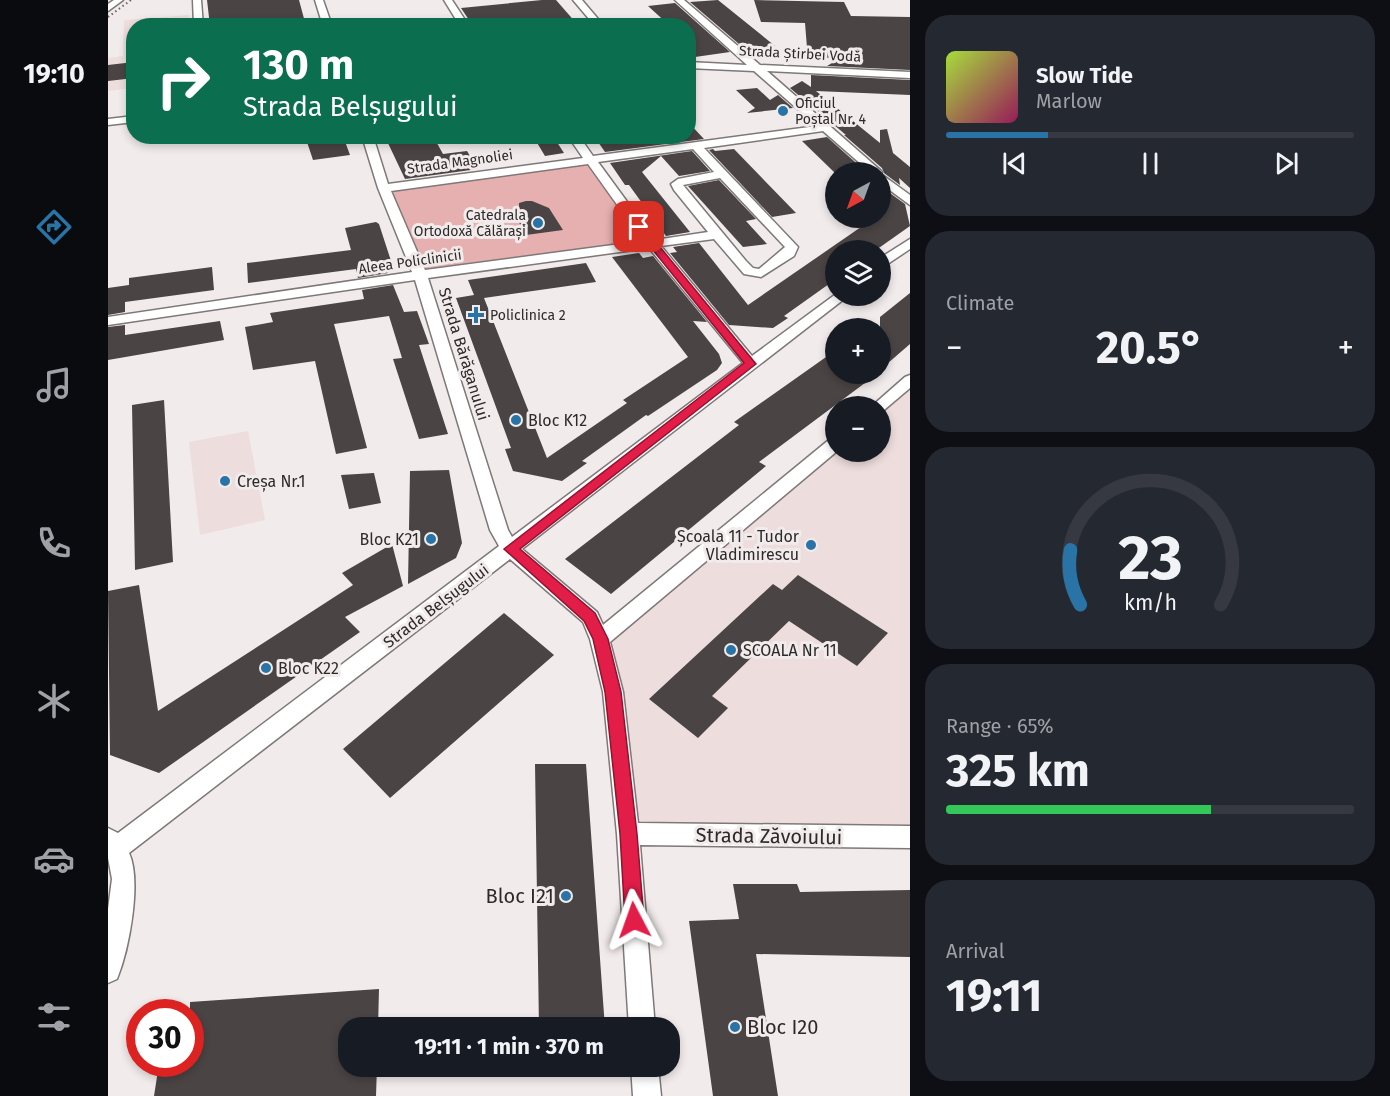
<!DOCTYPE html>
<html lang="en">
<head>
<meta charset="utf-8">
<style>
  :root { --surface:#171b24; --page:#242831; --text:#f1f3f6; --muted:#9ea1a6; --line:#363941; --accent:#2973a6 }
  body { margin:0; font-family:"Fira Sans",sans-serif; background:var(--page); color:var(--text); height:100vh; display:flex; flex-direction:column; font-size:22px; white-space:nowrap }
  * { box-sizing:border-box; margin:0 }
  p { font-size:20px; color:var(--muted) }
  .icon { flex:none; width:33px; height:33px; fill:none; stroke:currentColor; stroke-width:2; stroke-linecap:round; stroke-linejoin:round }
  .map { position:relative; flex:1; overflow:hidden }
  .details { display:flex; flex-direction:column; gap:15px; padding:15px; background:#0d0f14; width:480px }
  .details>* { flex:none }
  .top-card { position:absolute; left:18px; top:18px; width:570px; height:126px; border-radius:24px; box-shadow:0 3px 9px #0003; background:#0b6e4f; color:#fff; overflow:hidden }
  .needle { width:39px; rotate:221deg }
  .buttons { position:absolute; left:717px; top:162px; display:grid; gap:12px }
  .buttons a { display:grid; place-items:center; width:66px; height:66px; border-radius:50%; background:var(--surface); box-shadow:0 3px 9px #0003; font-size:30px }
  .speed { position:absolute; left:18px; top:999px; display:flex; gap:12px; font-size:30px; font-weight:700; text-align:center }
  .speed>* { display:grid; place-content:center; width:78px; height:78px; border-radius:50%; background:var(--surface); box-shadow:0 3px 9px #0003; line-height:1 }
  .speed .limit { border:9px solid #d22; background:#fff; color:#111 }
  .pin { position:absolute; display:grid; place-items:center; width:51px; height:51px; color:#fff; margin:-26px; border-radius:12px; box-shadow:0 3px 9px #0006 }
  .me { position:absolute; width:66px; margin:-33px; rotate:356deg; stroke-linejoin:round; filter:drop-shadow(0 0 4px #0008) }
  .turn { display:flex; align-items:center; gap:21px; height:126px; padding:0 18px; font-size:27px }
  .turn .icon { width:78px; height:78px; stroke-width:2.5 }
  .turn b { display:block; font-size:42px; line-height:51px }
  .big { font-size:45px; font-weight:700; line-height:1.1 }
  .details .widget { flex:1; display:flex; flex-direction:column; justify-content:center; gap:9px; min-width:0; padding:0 21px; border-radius:24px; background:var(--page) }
  .details .dial { align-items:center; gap:0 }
  .dial svg { height:156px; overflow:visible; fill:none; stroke:var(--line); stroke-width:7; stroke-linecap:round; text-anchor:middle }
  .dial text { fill:var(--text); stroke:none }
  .song { display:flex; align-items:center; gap:18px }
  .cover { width:72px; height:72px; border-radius:9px; background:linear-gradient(135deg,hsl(80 70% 55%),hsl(330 70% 35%)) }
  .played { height:6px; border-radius:3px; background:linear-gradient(90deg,var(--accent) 25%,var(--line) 25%) }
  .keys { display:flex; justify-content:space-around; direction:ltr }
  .heat { display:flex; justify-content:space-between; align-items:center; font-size:33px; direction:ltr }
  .charge { height:9px; border-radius:4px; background:linear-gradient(90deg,#34c759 65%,var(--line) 0) }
  .trip { position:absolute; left:230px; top:1017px; width:342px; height:60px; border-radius:24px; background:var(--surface); box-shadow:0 3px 9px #0003; font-weight:700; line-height:60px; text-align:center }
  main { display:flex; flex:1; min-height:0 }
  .tabs { display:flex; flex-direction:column; width:108px; justify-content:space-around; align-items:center; background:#090b0e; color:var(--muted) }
  .tabs .icon { width:42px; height:42px }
  .tabs .current { color:var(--accent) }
  .tabs b { font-size:27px; color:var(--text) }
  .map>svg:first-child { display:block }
  .built { fill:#edd }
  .green { fill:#e7b0b0 }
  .building { fill:#4a4444 }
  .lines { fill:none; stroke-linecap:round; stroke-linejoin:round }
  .street-casing { stroke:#7e7878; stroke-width:3 }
  .street { fill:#fff; fill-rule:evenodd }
  .rail { stroke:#686464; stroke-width:2; stroke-dasharray:1.5 3; stroke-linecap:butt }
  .route { fill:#e11d48; stroke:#92132f; stroke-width:1.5 }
  .poi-dot { fill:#2973a6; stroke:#f2ebeb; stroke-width:2 }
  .labels { text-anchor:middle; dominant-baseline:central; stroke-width:6; stroke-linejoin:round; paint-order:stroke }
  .far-street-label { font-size:14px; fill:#2d2a2a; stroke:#f2ebeb }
  .far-poi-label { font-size:14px; fill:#2d2a2a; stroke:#f2ebeb; text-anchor:start }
  .street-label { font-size:16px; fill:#2d2a2a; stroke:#f2ebeb }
  .poi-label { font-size:16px; fill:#2d2a2a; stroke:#f2ebeb; text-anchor:start }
  .near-street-label { font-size:20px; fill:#2d2a2a; stroke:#f2ebeb }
  .near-poi-label { font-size:20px; fill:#2d2a2a; stroke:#f2ebeb; text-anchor:end }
</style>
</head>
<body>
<main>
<nav class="tabs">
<b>19:10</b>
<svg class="icon current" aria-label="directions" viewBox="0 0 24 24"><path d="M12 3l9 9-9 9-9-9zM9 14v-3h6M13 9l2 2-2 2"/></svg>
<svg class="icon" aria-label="music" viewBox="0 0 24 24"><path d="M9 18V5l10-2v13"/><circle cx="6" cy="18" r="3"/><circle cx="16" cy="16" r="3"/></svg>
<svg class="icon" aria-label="phone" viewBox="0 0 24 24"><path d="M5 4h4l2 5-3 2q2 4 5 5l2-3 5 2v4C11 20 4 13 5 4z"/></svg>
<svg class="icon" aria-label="climate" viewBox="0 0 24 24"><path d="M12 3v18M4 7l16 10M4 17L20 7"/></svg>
<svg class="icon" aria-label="car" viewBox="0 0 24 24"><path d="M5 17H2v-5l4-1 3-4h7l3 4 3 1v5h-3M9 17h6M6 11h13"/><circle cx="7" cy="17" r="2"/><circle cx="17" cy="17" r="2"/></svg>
<svg class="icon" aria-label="filters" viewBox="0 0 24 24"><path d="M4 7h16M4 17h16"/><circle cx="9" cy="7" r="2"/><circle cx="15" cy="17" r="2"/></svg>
</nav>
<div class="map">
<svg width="802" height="1096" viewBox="0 0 802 1096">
  <rect width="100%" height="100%" fill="#f2ebeb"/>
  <!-- built -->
  <path class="built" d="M81,15L82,25L26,26L25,88L0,91V58L15,56L16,20Z
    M802,380V837L520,834L492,639L728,452H772V406H771Z
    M140,431L157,520L92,535L81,442Z"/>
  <!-- green -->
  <path class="green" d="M480,159L544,244L312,275L276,188Z"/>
  <!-- building -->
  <path class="building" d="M99,0H191L198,26H102Z
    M434,0H448L469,24L365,26L353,8Z
    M610,0L667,46L638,50L582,2Z
    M646,0L736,2L743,16L802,17V70L719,66L736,56L700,60L697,23L653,22Z
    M567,3L622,52L580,58V26H562L540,6Z
    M26,62V78L0,81V65Z
    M703,75L802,80V95L708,91L772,143V130L779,129L785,153L802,167V188L791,178L792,185L776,173L774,168L736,135H738L707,109L711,104L702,105L682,88L694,81L703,87Z
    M649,88L662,100L670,95L685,108L639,113L647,108L628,90Z
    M580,122L596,139L497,152L486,136H505L508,140L537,136H580Z
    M197,136H235L242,155L205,160Z
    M315,136H325L335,154L359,151L370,169L297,179L279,141Z
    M425,136H445L456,153L437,156Z
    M719,137L756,170L727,173L694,141Z
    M605,149L607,151L626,149L688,213L664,217L601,150Z
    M584,151L602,171L571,176L553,156L534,172L582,232L558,236L521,185H517L502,163Z
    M611,180L648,219L638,221L659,244L635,247L580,186Z
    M772,186L797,204L802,226L768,250H728V279L676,316L680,318L665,328L621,325L562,253L569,252L565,247L591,243L640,305L766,218H772Z
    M418,201H424L441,208L455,230L418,235L407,215L411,210V203Z
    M268,222L271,224L285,267L278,268L280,273L250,278L248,269L140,283L139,263L243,250L237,228Z
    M531,253L535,258L545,256L599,322L585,321L611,354L614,363L609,370L540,416L538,415L474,461L479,463L454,481L405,471L397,449L403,448L348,298L366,295L360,280L478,263L488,282L376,298L439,458L519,403L515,400L580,357L504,257Z
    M104,267L106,290L17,302V312L0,315V288L21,285V278Z
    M285,285L296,312L309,311L321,344L311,345L340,434L311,439L285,359L294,358L281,316L226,324L259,448L228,454L207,361L145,370L137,327L165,322L162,313L256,299L254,290Z
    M802,293V344L772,370V317Z
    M112,321L116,340L0,360V327L17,325V335Z
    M728,350V374H769L651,462L658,466L503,594L457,559L631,425L626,422Z
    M56,400L65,562L27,570L24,405Z
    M341,470L354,543L348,558L300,584L302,471Z
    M266,473L273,503L241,509L233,475Z
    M284,544L295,586L237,617L252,632L51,773L2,755L0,591L31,585L50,711L245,585L234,573Z
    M690,575L780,633L749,666L681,621L604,696L620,708L590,738L541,699L665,584L674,590Z
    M396,613L446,655L282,798L235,749Z
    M427,764H478L497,1028H431Z
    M625,884H689L692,892L802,890V957L648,954L670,1096H605L581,921L631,919Z
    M271,989L270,1028H240V1066H269L268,1096H46L51,1064H82V1002Z"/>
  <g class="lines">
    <defs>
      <path id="street" d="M6,0H15L0,11V4Z
        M85,0H93L95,26H86Z
        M207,0H215L224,26H215Z
        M336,0H344L361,26H352Z
        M465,0H474L496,26H487Z
        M567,0H576L652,65L802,72V78L659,71L772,170L774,172L773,174L802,195V205L772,183V172H762L715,131L596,148L690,247L686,256L653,277L636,274L606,239L553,246L644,356L728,294V296H740L414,549L489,612L495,625L722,439L728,438V452L502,642L515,692L530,823L802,826V848L532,845L547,1028H521L509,834L495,692L482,639L475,622L402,559L21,853C34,881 21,950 9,979L0,983V909L4,879L0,858V828L10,833L391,546L382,530L307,280L0,325V317L304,272L270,188L254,136H265L280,184L475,158L460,136H471L485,156L709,126L646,71L580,68V62L639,65ZM585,149L606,172L570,179L563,184L566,190L600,232L547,240L490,162ZM480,164L535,241L317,270L283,191ZM612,178L677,247L651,269L645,268L638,261L575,185ZM541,248L635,363L404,537L400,530L320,278Z
        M26,116V122L0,125V119Z
        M802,239V249L772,269V258Z
        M802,375V388L776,410L772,411V406H764L797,377Z
        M523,1066H550L553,1096H525Z"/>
    </defs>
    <!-- street casing -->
    <use href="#street" class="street-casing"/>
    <!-- street -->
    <use href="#street" class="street"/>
    <!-- rail -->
    <path class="rail" d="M0,17L23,0"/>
  </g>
  <!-- route -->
  <path class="route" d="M531,224L534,225L648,364L412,549L487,613L500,639L513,692L529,834L536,920L533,927L526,929L520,927L517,920L512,834L497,692L485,639L476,621L396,549L636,363L528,229L526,227Z"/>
  <!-- markers -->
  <g class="poi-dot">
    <circle cx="675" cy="111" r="6"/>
    <circle cx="430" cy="223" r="6"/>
    <path d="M365 306h6v6h6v6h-6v6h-6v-6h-6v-6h6z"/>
    <circle cx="408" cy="420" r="6"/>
    <circle cx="117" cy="481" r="6"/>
    <circle cx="323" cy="539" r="6"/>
    <circle cx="703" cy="545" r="6"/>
    <circle cx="623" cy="650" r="6"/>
    <circle cx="158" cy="668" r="6"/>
    <circle cx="458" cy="896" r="6"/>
    <circle cx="627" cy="1027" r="6"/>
  </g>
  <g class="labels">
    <!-- far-street labels -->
    <g class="far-street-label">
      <text transform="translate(692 54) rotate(3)">Strada Știrbei Vodă</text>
      <text transform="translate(352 162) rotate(-8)">Strada Magnoliei</text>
      <text transform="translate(302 262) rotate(-8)">Aleea Policlinicii</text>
    </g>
    <!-- far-poi labels -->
    <g class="far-poi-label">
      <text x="687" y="103">Oficiul<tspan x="687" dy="16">Poștal Nr. 4</tspan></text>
      <text x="418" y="215" text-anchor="end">Catedrala<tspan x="418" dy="16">Ortodoxă Călărași</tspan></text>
      <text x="382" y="315">Policlinica 2</text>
    </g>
    <!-- street labels -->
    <g class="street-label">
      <text transform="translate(356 354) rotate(73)">Strada Bărăganului</text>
      <text transform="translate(328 606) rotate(-37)">Strada Belșugului</text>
    </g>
    <!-- poi labels -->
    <g class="poi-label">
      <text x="420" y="420">Bloc K12</text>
      <text x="129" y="481">Creșa Nr.1</text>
      <text x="691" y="536" text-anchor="end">Școala 11 - Tudor<tspan x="691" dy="18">Vladimirescu</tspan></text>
      <text x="311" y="539" text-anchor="end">Bloc K21</text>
      <text x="635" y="650">SCOALA Nr 11</text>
      <text x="170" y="668">Bloc K22</text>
    </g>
    <!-- near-street labels -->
    <g class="near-street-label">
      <text transform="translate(661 836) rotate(1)">Strada Zăvoiului</text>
    </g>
    <!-- near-poi labels -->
    <g class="near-poi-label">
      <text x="446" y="896">Bloc I21</text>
      <text x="639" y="1027" text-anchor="start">Bloc I20</text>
    </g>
  </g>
</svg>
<div class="buttons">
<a><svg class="needle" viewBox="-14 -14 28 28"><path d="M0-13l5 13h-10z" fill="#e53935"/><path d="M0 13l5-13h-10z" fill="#9ea1a6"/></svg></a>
<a><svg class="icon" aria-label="layers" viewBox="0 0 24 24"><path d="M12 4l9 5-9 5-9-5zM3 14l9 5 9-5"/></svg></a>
<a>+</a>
<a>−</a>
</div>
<div class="speed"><div class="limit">30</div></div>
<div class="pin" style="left:531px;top:227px;background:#d93025"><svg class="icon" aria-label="arrive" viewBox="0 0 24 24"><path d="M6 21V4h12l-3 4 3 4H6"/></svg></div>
<svg class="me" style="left:526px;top:920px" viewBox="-20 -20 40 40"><path d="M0-17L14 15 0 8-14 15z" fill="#e11d48" stroke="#fff" stroke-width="4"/></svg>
<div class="trip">19:11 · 1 min · 370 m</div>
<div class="top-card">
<div class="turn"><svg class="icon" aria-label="right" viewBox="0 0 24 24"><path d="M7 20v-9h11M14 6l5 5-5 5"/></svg><div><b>130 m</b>Strada Belșugului</div></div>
</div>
</div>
<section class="details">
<div class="widget">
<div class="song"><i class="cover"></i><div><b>Slow Tide</b><p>Marlow</p></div></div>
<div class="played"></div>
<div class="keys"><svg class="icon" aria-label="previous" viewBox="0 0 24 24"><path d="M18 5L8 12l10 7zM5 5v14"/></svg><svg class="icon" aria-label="pause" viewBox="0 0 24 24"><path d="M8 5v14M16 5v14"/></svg><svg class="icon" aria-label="next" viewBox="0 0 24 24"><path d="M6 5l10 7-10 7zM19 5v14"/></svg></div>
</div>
<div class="widget"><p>Climate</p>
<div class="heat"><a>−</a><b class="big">20.5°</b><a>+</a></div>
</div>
<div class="widget dial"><svg viewBox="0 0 100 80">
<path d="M14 69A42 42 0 1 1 86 69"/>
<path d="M14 69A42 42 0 0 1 9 41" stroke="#2973a6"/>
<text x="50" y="56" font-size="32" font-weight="700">23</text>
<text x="50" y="72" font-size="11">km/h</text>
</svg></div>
<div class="widget"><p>Range · 65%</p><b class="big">325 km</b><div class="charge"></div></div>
<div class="widget"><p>Arrival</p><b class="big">19:11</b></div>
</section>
</main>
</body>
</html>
